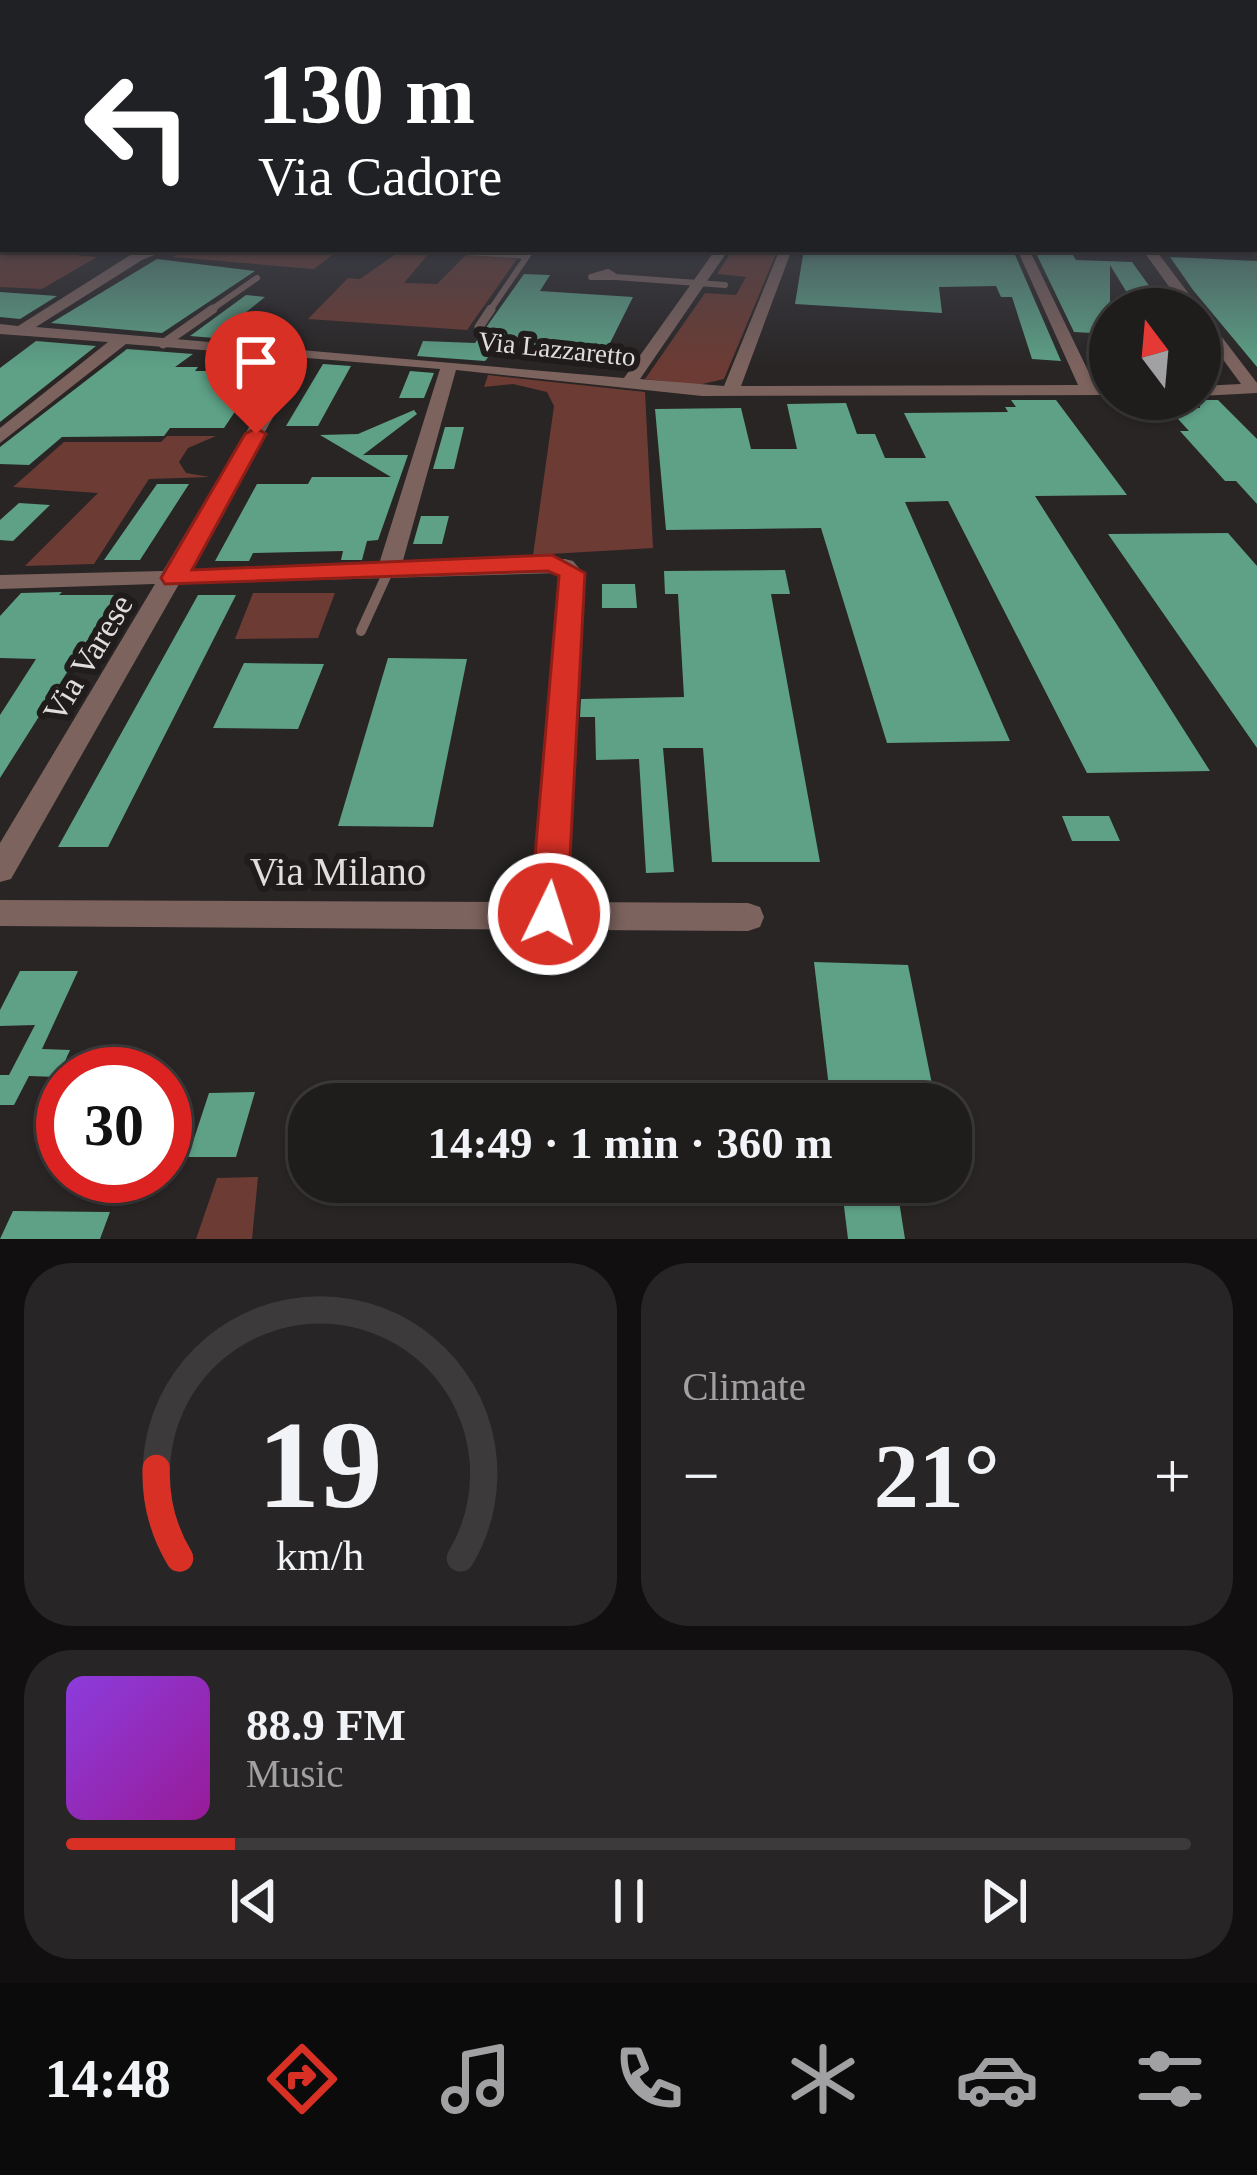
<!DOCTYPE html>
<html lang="en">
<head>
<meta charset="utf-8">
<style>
  :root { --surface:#1f1c1c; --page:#272525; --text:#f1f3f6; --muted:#a1a1a3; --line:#3c3a3b; --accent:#d93025 }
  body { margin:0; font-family:Georgia,serif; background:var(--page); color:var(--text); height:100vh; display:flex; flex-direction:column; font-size:45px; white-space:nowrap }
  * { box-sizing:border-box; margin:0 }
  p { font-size:39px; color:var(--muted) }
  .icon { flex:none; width:66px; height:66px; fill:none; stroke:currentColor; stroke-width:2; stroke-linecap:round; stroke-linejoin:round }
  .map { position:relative; height:1239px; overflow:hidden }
  .sheet { display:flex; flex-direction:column; gap:24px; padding:24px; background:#110f0f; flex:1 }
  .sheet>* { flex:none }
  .top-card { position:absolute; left:0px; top:0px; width:1257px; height:252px; box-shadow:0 3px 9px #0004,0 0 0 3px var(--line); background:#202124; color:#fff; overflow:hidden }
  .needle { width:78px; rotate:344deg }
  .fabs { position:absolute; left:1089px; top:288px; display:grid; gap:24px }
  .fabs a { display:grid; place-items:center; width:132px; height:132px; border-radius:50%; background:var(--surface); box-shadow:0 3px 9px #0004,0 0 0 3px var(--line); font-size:60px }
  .speed { position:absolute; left:36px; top:1047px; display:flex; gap:24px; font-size:60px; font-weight:700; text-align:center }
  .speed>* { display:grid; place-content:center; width:156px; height:156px; border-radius:50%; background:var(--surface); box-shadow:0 3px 9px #0004,0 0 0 3px var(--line); line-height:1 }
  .speed .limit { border:18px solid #d22; background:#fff; color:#111 }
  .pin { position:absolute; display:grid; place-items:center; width:102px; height:102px; color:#fff; margin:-123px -51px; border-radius:50% 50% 50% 0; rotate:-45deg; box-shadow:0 0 12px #0007 }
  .pin .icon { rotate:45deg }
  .me { position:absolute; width:132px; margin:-66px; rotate:4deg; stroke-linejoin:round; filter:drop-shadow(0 0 9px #0008) }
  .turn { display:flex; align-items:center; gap:42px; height:252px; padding:0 60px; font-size:54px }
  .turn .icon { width:156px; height:156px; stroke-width:2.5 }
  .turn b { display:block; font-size:84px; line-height:102px }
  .big { font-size:90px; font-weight:800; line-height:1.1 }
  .sheet .widget { flex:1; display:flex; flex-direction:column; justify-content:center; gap:18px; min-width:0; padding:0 42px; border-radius:48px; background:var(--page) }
  .sheet .dial { align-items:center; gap:0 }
  .dial svg { height:312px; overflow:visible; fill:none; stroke:var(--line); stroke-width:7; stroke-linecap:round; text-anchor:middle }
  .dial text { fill:var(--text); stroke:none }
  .song { display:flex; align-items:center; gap:36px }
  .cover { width:144px; height:144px; border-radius:18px; background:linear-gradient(135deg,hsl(270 70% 55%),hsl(300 70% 35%)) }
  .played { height:12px; border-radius:6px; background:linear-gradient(90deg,var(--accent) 15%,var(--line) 15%) }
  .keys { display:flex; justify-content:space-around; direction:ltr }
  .heat { display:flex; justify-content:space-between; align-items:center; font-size:66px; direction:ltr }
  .sheet .tiles { flex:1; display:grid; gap:24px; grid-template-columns:1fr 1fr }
  .widget:last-child { grid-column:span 2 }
  .trip { position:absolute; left:288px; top:1083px; width:684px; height:120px; border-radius:48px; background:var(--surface); box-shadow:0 3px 9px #0004,0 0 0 3px var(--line); font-weight:800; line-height:120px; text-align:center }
  .menu { display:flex; height:192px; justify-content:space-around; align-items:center; background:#0c0b0b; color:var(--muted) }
  .menu .icon { width:84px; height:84px }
  .menu .current { color:var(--accent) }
  .menu b { font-size:54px; color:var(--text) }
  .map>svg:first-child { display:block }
  .green { fill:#6c3b33 }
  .building { fill:#5ea187 }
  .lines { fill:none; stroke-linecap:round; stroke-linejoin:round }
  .service-far2 { stroke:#7d635e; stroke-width:6 }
  .service-far1 { stroke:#7d635e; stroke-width:9 }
  .service { stroke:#7d635e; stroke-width:10 }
  .minor { fill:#7d635e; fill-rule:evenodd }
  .route { fill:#d93025; stroke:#8d1f18; stroke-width:3 }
  .labels { text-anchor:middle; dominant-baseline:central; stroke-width:12; stroke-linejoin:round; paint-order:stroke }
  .far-street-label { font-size:27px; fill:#e0dddd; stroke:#201c1b }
  .street-label { font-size:33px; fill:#e0dddd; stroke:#201c1b }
  .near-street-label { font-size:39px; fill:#e0dddd; stroke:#201c1b }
</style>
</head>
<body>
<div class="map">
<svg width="1257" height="1239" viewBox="0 0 1257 1239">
  <rect width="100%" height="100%" fill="#292525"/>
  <!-- green -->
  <path class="green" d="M0,249L97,257L42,289L0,287Z
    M184,249H340L314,269L173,257Z
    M733,249H778L724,379L698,385L645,379L705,293L736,295L746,277L717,274Z
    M400,251L430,252L404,283L437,284L466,255L517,259L467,330L308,319L348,278L360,279Z
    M488,375L645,392L653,548L533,555L554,406L547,392L513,384L484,387Z
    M167,436H216L188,448L179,462L186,473L210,477L149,479L94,564L25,566L98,493L13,487L64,442H161Z
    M253,593H335L318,638L235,639Z
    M447,1083H663V1104H444Z
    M258,1177L252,1239H196L217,1178Z"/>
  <!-- building -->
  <path class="building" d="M804,249L1013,250L1061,361L1032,359L1012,297H1001L996,286L939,287L942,313L795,304Z
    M1069,249L1076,260L1132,262L1166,309H1137L1110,265V334L1074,332L1035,251Z
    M1170,257L1257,261V367L1193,290Z
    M157,259L255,271L162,333L51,323Z
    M524,274L550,275L540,291L633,297L608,347L592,345L585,358L493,352L485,361L417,356L423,341L475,343Z
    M0,292L57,296L20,319L0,317Z
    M246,295L265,297L214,338L190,336Z
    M36,341L96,346L0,422V368Z
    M127,349L193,354L175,367H198L195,371H262L224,428H170L164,436L62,437L29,465L0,464V447Z
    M323,364L351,366L318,426H286Z
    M410,371L434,373L424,398H399Z
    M1011,400H1056L1127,495L1035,496L1210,771L1087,773L948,501L905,502L1010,741L887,743L821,528L666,530L655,409L741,408L751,449H797L787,404L846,403L857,434H875L885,458H926L904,413L1008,412L1005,407H1016Z
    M1200,400H1218L1257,439V504L1236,481H1225L1180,431H1189L1168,408H1200Z
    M414,410L417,414L363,455H408L378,540L367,541L362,560H341L343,551L253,553L249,561H215L257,484H308L312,477H391L320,435L358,434Z
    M445,427H464L454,469H433Z
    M157,484H189L140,560H104Z
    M19,503L50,505L13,541L0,540V520Z
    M421,516H449L442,544H413Z
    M1228,533L1257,566V748L1108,534Z
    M785,570L790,594H771L820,862H712L703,748H663L674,872L646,873L639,759L596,760L595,717H580L581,699L684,697L678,594H665L664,571Z
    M602,584H635L637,608H602Z
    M62,592L59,595H116L0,778V715L36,659L0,658V616L21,593Z
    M198,595H236L108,847H58Z
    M388,658L467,659L433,827L338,826Z
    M244,663L324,664L298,729L213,728Z
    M1062,816H1109L1120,841H1072Z
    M814,962L908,965L936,1104H831Z
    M20,971H78L42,1049L70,1050L58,1077L29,1076L14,1105H0V1075H9L35,1025L0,1026V1010Z
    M255,1092L236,1157H188L209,1093Z
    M841,1182H896L905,1239H848Z
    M13,1211L110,1212L100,1239H0Z"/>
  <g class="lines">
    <!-- service-far2 -->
    <path class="service-far2" d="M419,249L526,256
      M608,272L616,277H591Z
      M616,277L725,285
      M208,312L257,278
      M489,312L532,249"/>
    <!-- service-far1 -->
    <path class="service-far1" d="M479,327L491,309
      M163,344L213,309"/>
    <!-- service -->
    <path class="service" d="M361,631L388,572"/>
    <!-- minor -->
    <path class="minor" d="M3,211V219L0,220V212Z
      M1254,243L1257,244V252L1249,249H1254Z
      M149,249H169L142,260L36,327L624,378L716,249H729L640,379L724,386L780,249H792L741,386L1078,385L1017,249H1029L1095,385H1110V395L702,396L456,370L402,564L565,559L573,561L583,573L566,902L748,903L760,907L764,917L760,927L748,931L0,926V900L534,902L559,573L179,584L11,879L0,882V843L155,584L0,589V575L163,571L291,357L126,344L0,443V428L108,342L0,334V324L18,326L132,254ZM307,358L440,369L379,564L186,570Z
      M1142,249H1155L1198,306L1200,309V310L1185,309Z
      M1200,313L1205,315L1257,383V393L1200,396V386L1241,384L1200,328Z"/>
  </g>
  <!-- sky -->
  <linearGradient id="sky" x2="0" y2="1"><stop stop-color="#171414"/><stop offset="0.53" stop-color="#434651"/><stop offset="1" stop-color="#434651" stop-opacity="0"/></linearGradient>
  <rect width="1257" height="369" fill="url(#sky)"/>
  <!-- route -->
  <path class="route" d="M256,428L266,434L192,570L552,555L585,573L567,914L562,925L549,929L536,925L530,914L559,576L548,571L165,584L161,578L245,434Z"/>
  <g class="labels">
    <!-- far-street labels -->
    <g class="far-street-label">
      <text transform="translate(557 349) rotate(6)">Via Lazzaretto</text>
    </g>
    <!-- street labels -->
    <g class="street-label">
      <text transform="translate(88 658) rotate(-59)">Via Varese</text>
    </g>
    <!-- near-street labels -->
    <g class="near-street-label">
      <text x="338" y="871">Via Milano</text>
    </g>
  </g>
</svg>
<div class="fabs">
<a><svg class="needle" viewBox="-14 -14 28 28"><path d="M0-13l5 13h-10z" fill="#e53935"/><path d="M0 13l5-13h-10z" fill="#a1a1a3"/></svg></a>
</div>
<div class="speed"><div class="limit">30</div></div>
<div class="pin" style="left:256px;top:434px;background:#d93025"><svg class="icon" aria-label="arrive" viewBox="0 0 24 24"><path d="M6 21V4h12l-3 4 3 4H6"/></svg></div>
<svg class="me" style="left:549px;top:914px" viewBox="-20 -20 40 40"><circle r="17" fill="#d93025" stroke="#fff" stroke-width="3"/><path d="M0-11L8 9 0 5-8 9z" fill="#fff"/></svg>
<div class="trip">14:49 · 1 min · 360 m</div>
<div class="top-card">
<div class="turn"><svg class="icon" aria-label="left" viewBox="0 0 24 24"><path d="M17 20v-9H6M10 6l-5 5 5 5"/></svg><div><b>130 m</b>Via Cadore</div></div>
</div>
</div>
<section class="sheet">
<div class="tiles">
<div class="widget dial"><svg viewBox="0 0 100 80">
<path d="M14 69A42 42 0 1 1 86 69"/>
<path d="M14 69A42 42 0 0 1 8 46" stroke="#d93025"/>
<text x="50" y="56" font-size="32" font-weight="700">19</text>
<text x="50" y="72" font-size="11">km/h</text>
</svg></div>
<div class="widget"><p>Climate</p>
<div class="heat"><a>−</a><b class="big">21°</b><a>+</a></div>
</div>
<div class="widget">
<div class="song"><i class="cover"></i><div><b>88.9 FM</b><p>Music</p></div></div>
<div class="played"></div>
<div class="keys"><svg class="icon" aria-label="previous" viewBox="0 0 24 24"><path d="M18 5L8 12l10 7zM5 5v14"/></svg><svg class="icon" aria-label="pause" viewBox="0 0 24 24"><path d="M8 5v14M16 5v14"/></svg><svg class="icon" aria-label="next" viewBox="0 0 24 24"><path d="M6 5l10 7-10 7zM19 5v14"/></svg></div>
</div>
</div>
</section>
<nav class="menu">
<b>14:48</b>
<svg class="icon current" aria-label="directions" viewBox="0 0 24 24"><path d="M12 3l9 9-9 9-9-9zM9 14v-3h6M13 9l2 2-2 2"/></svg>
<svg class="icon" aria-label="music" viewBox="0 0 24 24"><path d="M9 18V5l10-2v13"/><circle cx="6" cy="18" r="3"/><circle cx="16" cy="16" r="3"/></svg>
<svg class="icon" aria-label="phone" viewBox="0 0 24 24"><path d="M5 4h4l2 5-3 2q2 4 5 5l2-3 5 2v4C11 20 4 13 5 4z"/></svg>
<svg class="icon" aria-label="climate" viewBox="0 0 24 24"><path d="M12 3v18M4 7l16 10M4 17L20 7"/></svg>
<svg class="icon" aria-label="car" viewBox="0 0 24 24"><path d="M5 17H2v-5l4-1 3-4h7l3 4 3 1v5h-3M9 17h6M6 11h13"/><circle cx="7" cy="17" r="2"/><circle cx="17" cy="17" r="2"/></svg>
<svg class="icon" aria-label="filters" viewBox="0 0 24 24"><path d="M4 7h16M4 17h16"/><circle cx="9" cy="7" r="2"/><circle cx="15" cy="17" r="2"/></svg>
</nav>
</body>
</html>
